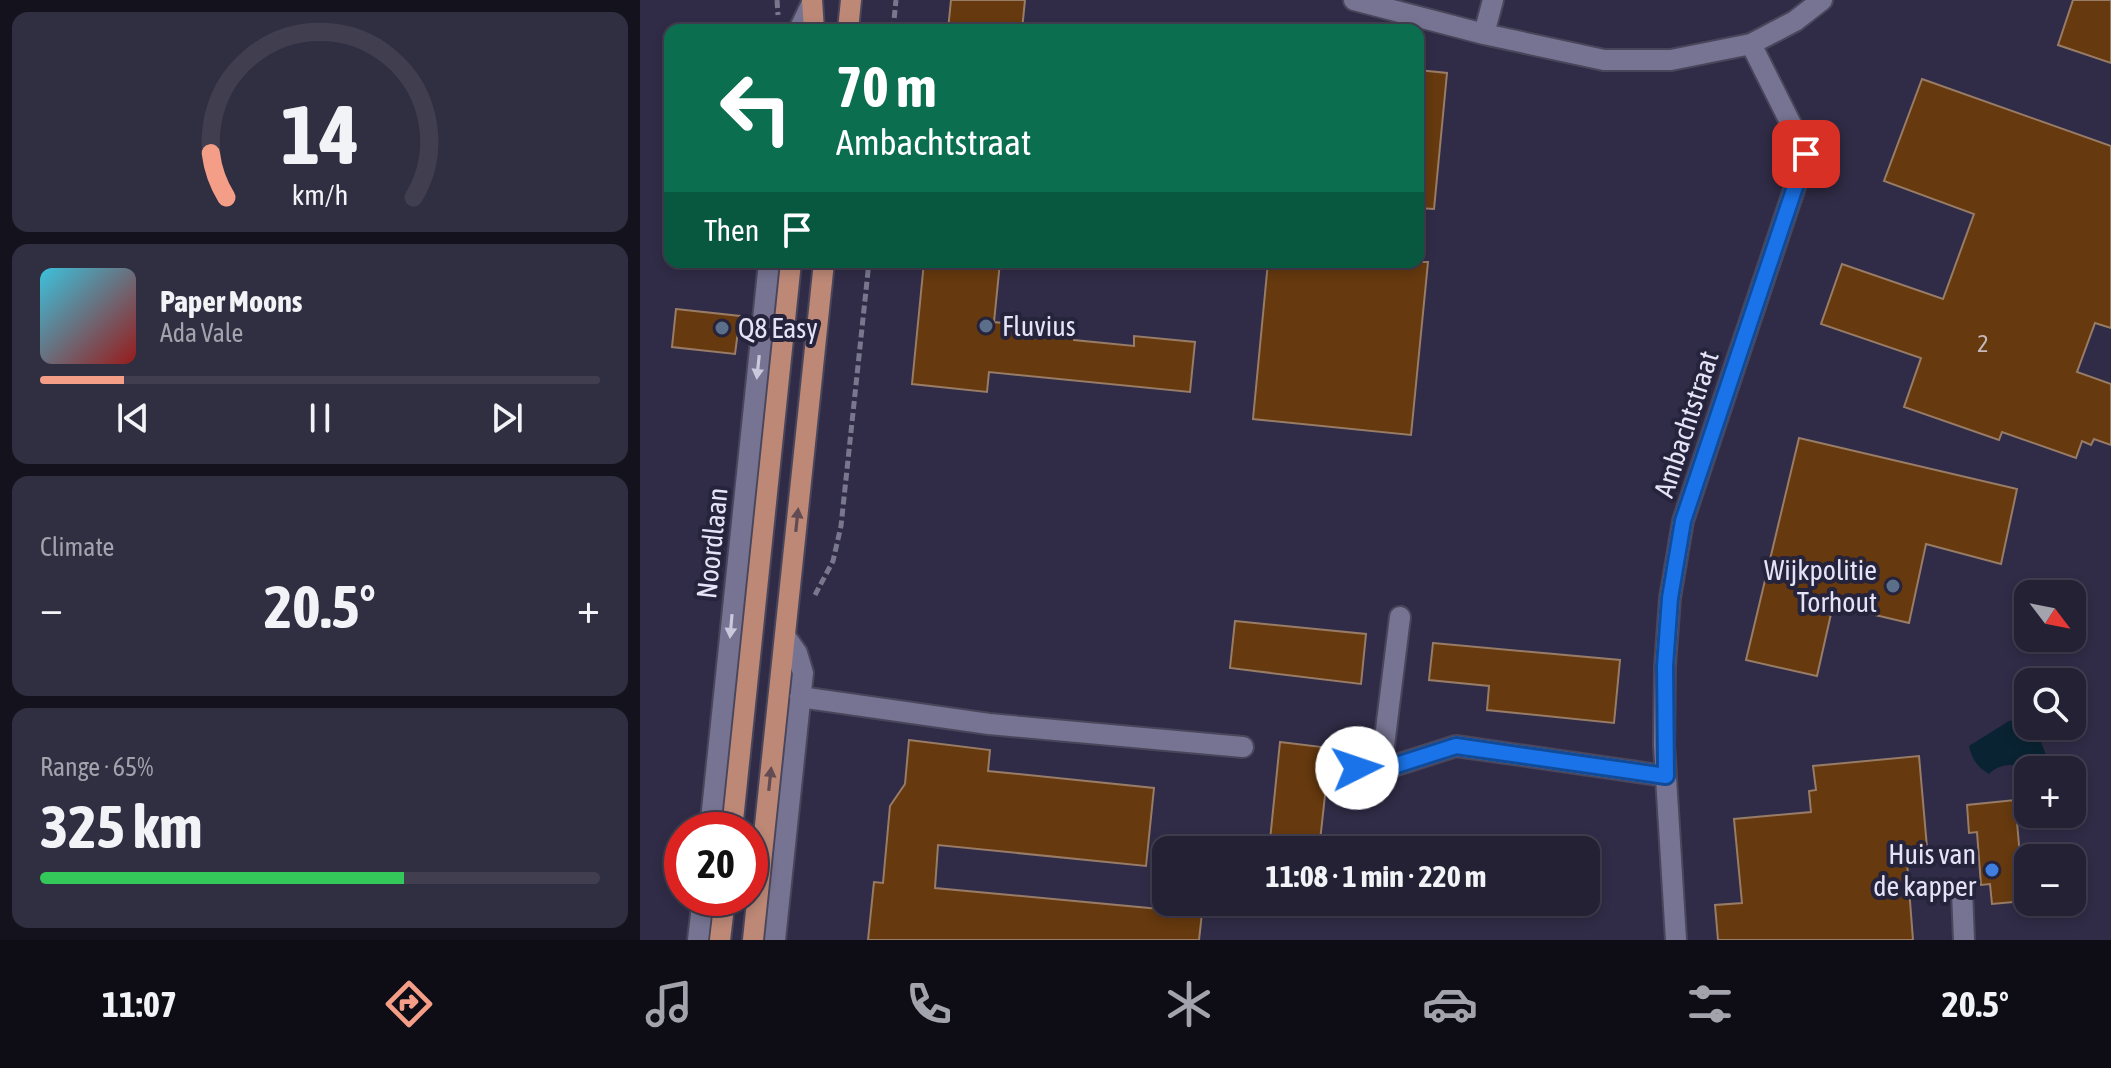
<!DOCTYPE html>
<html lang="en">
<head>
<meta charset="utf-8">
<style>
  :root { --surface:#242135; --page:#302e41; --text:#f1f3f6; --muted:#a3a3ad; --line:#413e50; --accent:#f49e88 }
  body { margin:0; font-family:"Asap Condensed",sans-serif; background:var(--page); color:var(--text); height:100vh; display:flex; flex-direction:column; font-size:30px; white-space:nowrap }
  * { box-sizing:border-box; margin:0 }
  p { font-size:26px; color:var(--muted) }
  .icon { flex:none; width:44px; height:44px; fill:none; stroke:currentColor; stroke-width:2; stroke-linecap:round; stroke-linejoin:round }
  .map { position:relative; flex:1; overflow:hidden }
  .sheet { display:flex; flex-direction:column; gap:12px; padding:12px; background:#14121d; width:640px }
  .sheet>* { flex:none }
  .hud { position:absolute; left:24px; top:24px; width:760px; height:244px; border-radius:16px; box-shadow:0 4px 12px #0003,0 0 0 2px var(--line); background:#0b6e4f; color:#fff; overflow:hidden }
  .needle { width:52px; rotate:122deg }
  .fabs { position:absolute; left:1374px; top:580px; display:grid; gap:16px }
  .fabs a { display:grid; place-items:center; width:72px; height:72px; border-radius:16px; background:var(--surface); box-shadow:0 4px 12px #0003,0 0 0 2px var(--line); font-size:40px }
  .speed { position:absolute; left:24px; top:812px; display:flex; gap:16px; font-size:40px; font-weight:700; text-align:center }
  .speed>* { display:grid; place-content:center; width:104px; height:104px; border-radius:50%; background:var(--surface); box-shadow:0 4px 12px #0003,0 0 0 2px var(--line); line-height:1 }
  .speed .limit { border:12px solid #d22; background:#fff; color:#111 }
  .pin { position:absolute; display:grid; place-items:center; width:68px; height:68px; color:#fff; margin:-34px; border-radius:16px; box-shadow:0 4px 12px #0006 }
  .me { position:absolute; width:88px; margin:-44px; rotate:86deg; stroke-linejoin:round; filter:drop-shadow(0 0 6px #0008) }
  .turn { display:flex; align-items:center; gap:28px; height:168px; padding:0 40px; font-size:36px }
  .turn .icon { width:104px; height:104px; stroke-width:2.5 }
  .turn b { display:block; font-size:56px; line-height:68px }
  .then { display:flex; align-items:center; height:76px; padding:0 40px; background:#0003; gap:16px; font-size:30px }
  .big { font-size:60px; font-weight:700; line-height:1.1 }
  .sheet .tile { flex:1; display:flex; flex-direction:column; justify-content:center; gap:12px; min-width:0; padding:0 28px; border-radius:16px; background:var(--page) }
  .sheet .dial { align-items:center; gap:0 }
  .dial svg { height:208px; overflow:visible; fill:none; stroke:var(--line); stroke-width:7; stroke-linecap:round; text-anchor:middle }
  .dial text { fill:var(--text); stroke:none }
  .song { display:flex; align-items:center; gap:24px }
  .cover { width:96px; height:96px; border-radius:12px; background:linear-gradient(135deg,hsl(190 70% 55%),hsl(0 70% 35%)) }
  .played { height:8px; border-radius:4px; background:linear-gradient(90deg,var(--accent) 15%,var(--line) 15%) }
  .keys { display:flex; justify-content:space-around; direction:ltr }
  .heat { display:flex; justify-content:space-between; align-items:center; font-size:44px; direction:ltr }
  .charge { height:12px; border-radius:6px; background:linear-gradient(90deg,#34c759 65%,var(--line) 0) }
  .trip { position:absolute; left:512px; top:836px; width:448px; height:80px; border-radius:16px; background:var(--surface); box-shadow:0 4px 12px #0003,0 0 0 2px var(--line); font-weight:700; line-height:80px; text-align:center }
  .tab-bar { display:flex; height:128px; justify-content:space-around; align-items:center; background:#0e0d15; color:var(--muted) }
  .tab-bar .icon { width:56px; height:56px }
  .tab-bar .on { color:var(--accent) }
  .tab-bar b { font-size:36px; color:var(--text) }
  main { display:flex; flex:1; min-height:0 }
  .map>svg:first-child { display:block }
  .water { fill:#0a2332 }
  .building { fill:#66390e; stroke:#987c66; stroke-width:2 }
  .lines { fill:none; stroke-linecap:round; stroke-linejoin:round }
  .minor-casing { stroke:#49465c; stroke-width:24 }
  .major-casing { stroke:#49465c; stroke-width:24 }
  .path { stroke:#79778e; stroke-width:5; stroke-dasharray:8 4; stroke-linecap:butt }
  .minor { stroke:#767492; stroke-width:20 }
  .major { stroke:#bd8876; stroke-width:20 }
  .oneway { fill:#c9c8dd }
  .oneway2 { fill:#624b53 }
  .route-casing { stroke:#114b97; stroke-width:20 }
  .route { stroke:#1a73e8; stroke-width:14 }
  .service-dot { fill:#5c6f8a; stroke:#26233c; stroke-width:3 }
  .shop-dot { fill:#3f7fe0; stroke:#26233c; stroke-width:3 }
  .labels { text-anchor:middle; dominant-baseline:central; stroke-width:8; stroke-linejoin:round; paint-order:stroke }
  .number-label { font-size:24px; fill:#c5b9bc }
  .poi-label { font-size:28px; fill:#e5e4f6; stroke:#26233c; text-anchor:start }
  .street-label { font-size:28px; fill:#e5e4f6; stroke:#26233c }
</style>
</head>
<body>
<main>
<section class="sheet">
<div class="tile dial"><svg viewBox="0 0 100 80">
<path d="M14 69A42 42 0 1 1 86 69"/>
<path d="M14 69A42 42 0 0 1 8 52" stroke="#f49e88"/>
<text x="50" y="56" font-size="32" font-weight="700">14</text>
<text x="50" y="72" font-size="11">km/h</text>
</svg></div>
<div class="tile">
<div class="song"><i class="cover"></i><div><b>Paper Moons</b><p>Ada Vale</p></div></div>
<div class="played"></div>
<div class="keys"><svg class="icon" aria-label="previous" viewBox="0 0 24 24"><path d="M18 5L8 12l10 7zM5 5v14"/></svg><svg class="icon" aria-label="pause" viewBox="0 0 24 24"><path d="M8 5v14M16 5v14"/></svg><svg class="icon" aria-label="next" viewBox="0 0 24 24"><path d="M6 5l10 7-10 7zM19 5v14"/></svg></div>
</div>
<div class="tile"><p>Climate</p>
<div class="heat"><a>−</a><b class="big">20.5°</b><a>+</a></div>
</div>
<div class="tile"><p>Range · 65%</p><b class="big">325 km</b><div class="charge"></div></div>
</section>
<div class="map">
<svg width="1471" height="940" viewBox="0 0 1471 940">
  <rect width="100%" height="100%" fill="#302c47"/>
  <!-- water -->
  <path class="water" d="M1381,719L1388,726L1396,729L1406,755L1397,769C1380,766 1363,760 1349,774C1337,767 1332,759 1329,746L1369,721Z"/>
  <!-- building -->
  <path class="building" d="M311,0H385L382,30H308Z
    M1433,0H1471V63L1418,45Z
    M778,70L807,73L794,209L778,208Z
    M1282,79L1471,146V328L1455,323L1437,372L1471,384V445L1454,439L1451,445L1442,441L1436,458L1362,432L1359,440L1264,407L1281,358L1181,324L1202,264L1303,299L1334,214L1244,181Z
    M284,262H360L354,322L434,330V340L494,346V336L555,342L550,392L349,372L347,392L272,384Z
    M628,262H788L771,435L613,419Z
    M36,309L100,316L95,354L32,347Z
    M1159,438L1377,489L1361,564L1286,544L1269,623L1193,605L1177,676L1106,660Z
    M595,621L726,634L721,684L590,668Z
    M793,643L980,660L974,723L847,710L849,686L789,680Z
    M269,740L350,750L348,771L514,788L506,866L298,845L295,888L562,913L559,940H228L234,882L243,883L250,806L265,784Z
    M640,742L690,748L689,754L683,758L680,764L682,772L687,777L679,850H629Z
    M1279,756L1288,859L1267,862L1273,940H1078L1075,905L1102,903L1094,819L1171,812L1169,791L1176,790L1173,766Z
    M1375,800L1384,901L1352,904L1350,884L1341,885L1337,832L1329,833L1327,805Z"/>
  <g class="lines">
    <defs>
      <path id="minor" d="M714,0L844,34L964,60H1031L1111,44L1155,21L1182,0
        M159,30L172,3
        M844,34L853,0
        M160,697L349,724L603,747
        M693,766L741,770L816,746L1026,776
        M741,770L760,617
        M70,830L129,262
        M1322,891L1324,940
        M58,940L63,898
        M135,940L163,673L157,653L145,636
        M1036,940L1024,745L1025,666L1030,598L1043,521L1166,154L1111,44"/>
      <path id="major" d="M172,0L174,30
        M208,30L211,0
        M92,830L151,262
        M80,940L85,898
        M113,940L184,262"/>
    </defs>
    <!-- minor casing -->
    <use href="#minor" class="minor-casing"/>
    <!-- major casing -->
    <use href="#major" class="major-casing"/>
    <!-- path -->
    <path class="path" d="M137,0L138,15
      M253,30L256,0
      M175,595L193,561L201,526L229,262"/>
    <!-- minor -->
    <use href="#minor" class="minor"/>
    <!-- major -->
    <use href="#major" class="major"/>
  </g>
  <!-- one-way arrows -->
  <defs><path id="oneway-solid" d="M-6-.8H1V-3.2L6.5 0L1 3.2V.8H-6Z" transform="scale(2)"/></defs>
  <g class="oneway">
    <use href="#oneway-solid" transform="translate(118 367) rotate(96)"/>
    <use href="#oneway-solid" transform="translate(91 626) rotate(95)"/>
  </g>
  <g class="oneway2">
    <use href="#oneway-solid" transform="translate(157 520) rotate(-84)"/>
    <use href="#oneway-solid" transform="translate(130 779) rotate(-84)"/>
  </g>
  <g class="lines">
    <defs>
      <path id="route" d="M717,768L741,770L816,746L1026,776L1025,666L1030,598L1043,521L1166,154"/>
    </defs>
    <!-- route casing -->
    <use href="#route" class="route-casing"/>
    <!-- route -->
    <use href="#route" class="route"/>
  </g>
  <!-- markers -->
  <g class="service-dot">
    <circle cx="346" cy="326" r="8"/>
    <circle cx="82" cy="328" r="8"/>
    <circle cx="1253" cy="586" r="8"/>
  </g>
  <circle class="shop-dot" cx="1352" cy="870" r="8"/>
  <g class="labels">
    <!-- number labels -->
    <g class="number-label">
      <text x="1343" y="343">2</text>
    </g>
    <!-- poi labels -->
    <g class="poi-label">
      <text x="362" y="326">Fluvius</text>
      <text x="98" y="328">Q8 Easy</text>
      <text x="1237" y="570" text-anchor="end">Wijkpolitie<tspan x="1237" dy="32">Torhout</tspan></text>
      <text x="1336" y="854" text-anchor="end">Huis van<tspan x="1336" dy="32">de kapper</tspan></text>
    </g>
    <!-- street labels -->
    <g class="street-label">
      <text transform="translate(1046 424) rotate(-72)">Ambachtstraat</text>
      <text transform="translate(72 543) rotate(-84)">Noordlaan</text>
    </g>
  </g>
</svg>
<div class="fabs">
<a><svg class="needle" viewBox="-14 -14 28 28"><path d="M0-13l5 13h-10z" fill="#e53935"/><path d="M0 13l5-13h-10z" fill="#a3a3ad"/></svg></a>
<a><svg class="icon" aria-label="search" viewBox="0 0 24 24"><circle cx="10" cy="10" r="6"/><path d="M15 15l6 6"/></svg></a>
<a>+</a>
<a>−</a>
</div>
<div class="speed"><div class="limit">20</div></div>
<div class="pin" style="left:1166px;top:154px;background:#d93025"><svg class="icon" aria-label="arrive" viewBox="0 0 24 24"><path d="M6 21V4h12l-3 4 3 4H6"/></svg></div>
<svg class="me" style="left:717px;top:768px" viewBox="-20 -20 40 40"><circle r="19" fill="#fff"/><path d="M0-13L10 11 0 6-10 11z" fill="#1a73e8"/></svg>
<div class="trip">11:08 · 1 min · 220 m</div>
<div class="hud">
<div class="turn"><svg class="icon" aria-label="left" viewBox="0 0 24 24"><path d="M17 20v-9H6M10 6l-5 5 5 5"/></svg><div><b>70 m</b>Ambachtstraat</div></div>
<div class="then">Then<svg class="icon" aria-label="arrive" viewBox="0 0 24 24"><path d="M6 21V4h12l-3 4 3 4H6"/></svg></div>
</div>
</div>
</main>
<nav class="tab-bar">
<b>11:07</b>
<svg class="icon on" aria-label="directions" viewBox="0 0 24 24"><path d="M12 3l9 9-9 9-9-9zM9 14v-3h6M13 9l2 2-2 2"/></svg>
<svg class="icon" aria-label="music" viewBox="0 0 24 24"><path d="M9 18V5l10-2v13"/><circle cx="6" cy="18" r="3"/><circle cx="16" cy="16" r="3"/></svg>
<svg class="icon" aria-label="phone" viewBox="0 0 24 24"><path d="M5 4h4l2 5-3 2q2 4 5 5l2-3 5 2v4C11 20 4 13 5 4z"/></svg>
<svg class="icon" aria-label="climate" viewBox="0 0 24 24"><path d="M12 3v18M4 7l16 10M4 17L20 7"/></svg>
<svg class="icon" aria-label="car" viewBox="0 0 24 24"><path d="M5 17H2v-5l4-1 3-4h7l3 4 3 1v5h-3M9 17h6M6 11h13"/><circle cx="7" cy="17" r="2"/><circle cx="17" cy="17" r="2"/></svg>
<svg class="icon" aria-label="filters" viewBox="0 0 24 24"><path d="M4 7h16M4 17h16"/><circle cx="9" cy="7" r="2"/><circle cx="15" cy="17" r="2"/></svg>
<b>20.5°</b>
</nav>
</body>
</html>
